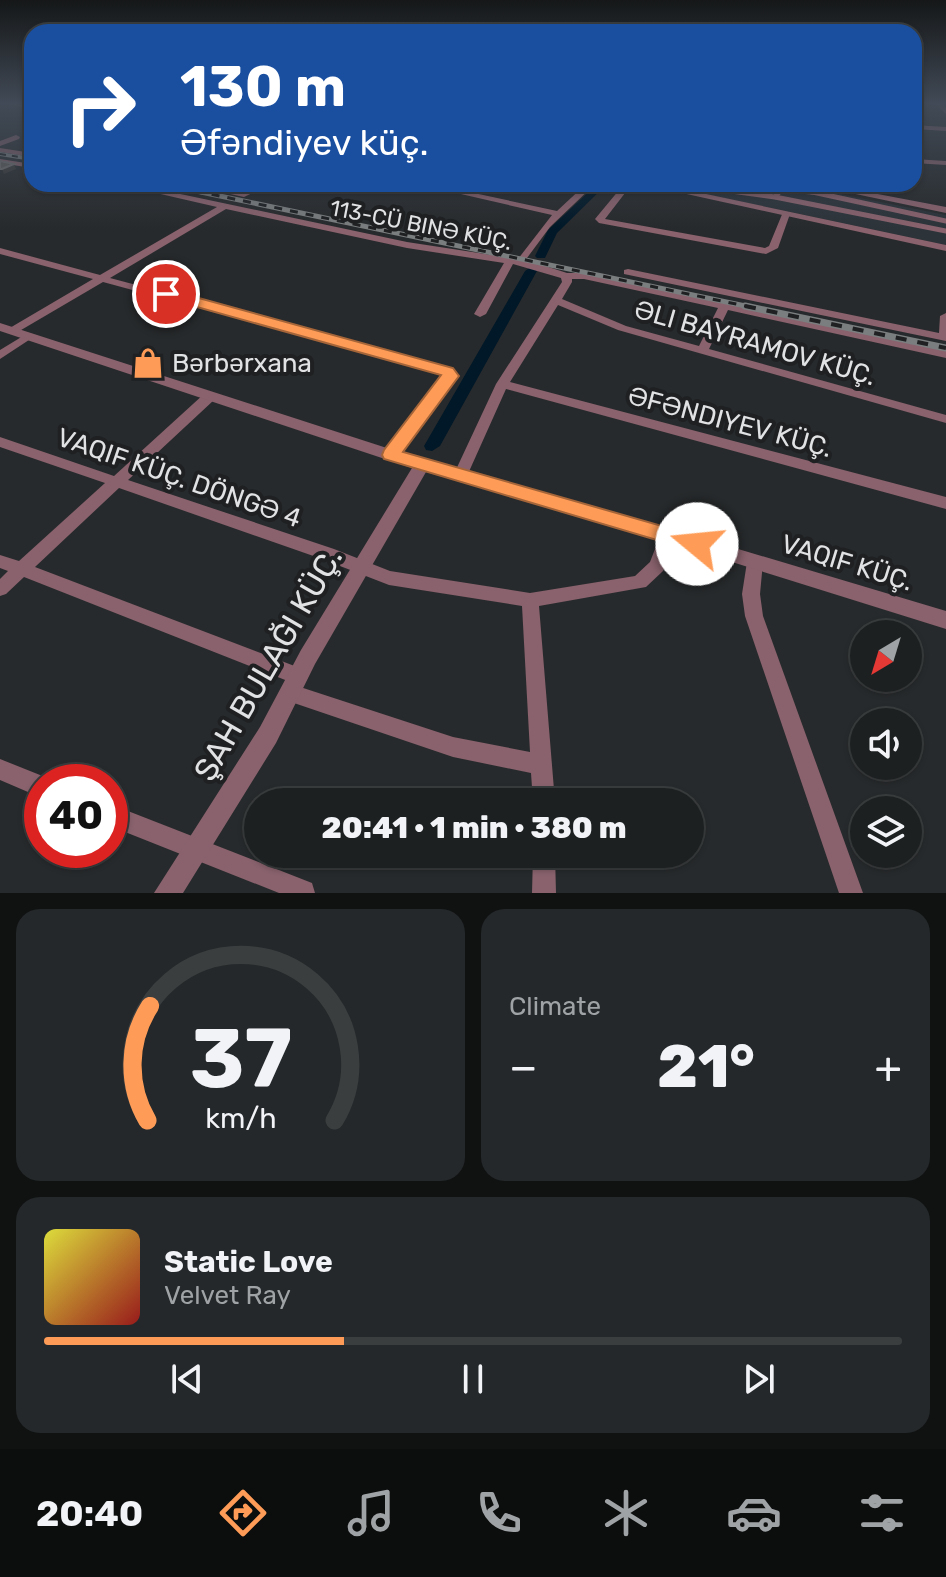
<!DOCTYPE html>
<html lang="en">
<head>
<meta charset="utf-8">
<style>
  :root { --surface:#1d2021; --page:#25282a; --text:#f1f3f6; --muted:#a0a3a5; --line:#3b3e3f; --accent:#fe9c57 }
  body { margin:0; font-family:Rubik,sans-serif; background:var(--page); color:var(--text); height:100vh; display:flex; flex-direction:column; font-size:30px; white-space:nowrap }
  * { box-sizing:border-box; margin:0 }
  p { font-size:26px; color:var(--muted) }
  .icon { flex:none; width:44px; height:44px; fill:none; stroke:currentColor; stroke-width:2; stroke-linecap:round; stroke-linejoin:round }
  .map { position:relative; height:893px; overflow:hidden }
  .drawer { display:flex; flex-direction:column; gap:16px; padding:16px; background:#101212; flex:1 }
  .drawer>* { flex:none }
  .banner { position:absolute; left:24px; top:24px; width:898px; height:168px; border-radius:24px; box-shadow:0 2px 6px #0004,0 0 0 2px var(--line); background:#1a4fa0; color:#fff; overflow:hidden }
  .needle { width:52px; rotate:218deg }
  .controls { position:absolute; left:850px; top:620px; display:grid; gap:16px }
  .controls a { display:grid; place-items:center; width:72px; height:72px; border-radius:50%; background:var(--surface); box-shadow:0 2px 6px #0004,0 0 0 2px var(--line); font-size:40px }
  .speed { position:absolute; left:24px; top:764px; display:flex; gap:16px; font-size:40px; font-weight:700; text-align:center }
  .speed>* { display:grid; place-content:center; width:104px; height:104px; border-radius:50%; background:var(--surface); box-shadow:0 2px 6px #0004,0 0 0 2px var(--line); line-height:1 }
  .speed .limit { border:12px solid #d22; background:#fff; color:#111 }
  .pin { position:absolute; display:grid; place-items:center; width:68px; height:68px; color:#fff; margin:-34px; border:4px solid #fff; border-radius:50%; box-shadow:0 2px 8px #0007 }
  .me { position:absolute; width:88px; margin:-44px; rotate:287deg; stroke-linejoin:round; filter:drop-shadow(0 0 6px #0008) }
  .turn { display:flex; align-items:center; gap:28px; height:168px; padding:0 24px; font-size:36px }
  .turn .icon { width:104px; height:104px; stroke-width:2.5 }
  .turn b { display:block; font-size:56px; line-height:68px }
  .big { font-size:60px; font-weight:800; line-height:1.1 }
  .drawer .widget { flex:1; display:flex; flex-direction:column; justify-content:center; gap:12px; min-width:0; padding:0 28px; border-radius:24px; background:var(--page) }
  .drawer .dial { align-items:center; gap:0 }
  .dial svg { height:208px; overflow:visible; fill:none; stroke:var(--line); stroke-width:7; stroke-linecap:round; text-anchor:middle }
  .dial text { fill:var(--text); stroke:none }
  .song { display:flex; align-items:center; gap:24px }
  .cover { width:96px; height:96px; border-radius:12px; background:linear-gradient(135deg,hsl(60 70% 55%),hsl(0 70% 35%)) }
  .played { height:8px; border-radius:4px; background:linear-gradient(90deg,var(--accent) 35%,var(--line) 35%) }
  .keys { display:flex; justify-content:space-around; direction:ltr }
  .heat { display:flex; justify-content:space-between; align-items:center; font-size:44px; direction:ltr }
  .drawer .tiles { flex:1; display:grid; gap:16px; grid-template-columns:1fr 1fr }
  .widget:last-child { grid-column:span 2 }
  .trip { position:absolute; left:244px; top:788px; width:460px; height:80px; border-radius:40px; background:var(--surface); box-shadow:0 2px 6px #0004,0 0 0 2px var(--line); font-weight:800; line-height:80px; text-align:center }
  .dock { display:flex; height:128px; justify-content:space-around; align-items:center; background:#0c0d0d; color:var(--muted) }
  .dock .icon { width:56px; height:56px }
  .dock .on { color:var(--accent) }
  .dock b { font-size:36px; color:var(--text) }
  .map>svg:first-child { display:block }
  .built { fill:#2c3339 }
  .lines { fill:none; stroke-linecap:round; stroke-linejoin:round }
  .canal { fill:#001828; fill-rule:evenodd }
  .service-far1 { stroke:#89626d; stroke-width:4 }
  .service { stroke:#89626d; stroke-width:5 }
  .minor { fill:#89626d; fill-rule:evenodd }
  .tertiary { fill:#89626d; fill-rule:evenodd }
  .rail-far2-casing { stroke:#7b7e7f; stroke-width:4 }
  .rail-far1-casing { stroke:#7b7e7f; stroke-width:5 }
  .rail-casing { stroke:#7b7e7f; stroke-width:7 }
  .rail-far2 { stroke:#1e2022; stroke-width:2; stroke-dasharray:6; stroke-linecap:butt }
  .rail-far1 { stroke:#1e2022; stroke-width:3; stroke-dasharray:8; stroke-linecap:butt }
  .rail { stroke:#1e2022; stroke-width:4; stroke-dasharray:11; stroke-linecap:butt }
  .shaded-wall { fill:#3a3a39 }
  .building { fill:#605f5d; stroke:#747372; stroke-width:2 }
  .route { fill:#fe9c57; stroke:#a56539; stroke-width:2 }
  .labels { text-anchor:middle; dominant-baseline:central; stroke-width:8; stroke-linejoin:round; paint-order:stroke }
  .far-street-label { font-size:22px; fill:#e0e2e3; stroke:#1e2022 }
  .street-label { font-size:26px; fill:#e0e2e3; stroke:#1e2022 }
  .poi-label { font-size:26px; fill:#e0e2e3; stroke:#1e2022; text-anchor:start }
  .near-street-label { font-size:32px; fill:#e0e2e3; stroke:#1e2022 }
</style>
</head>
<body>
<div class="map">
<svg width="946" height="893" viewBox="0 0 946 893">
  <rect width="100%" height="100%" fill="#272a2c"/>
  <!-- built -->
  <path class="built" d="M681,184H790L946,215V245L677,188Z"/>
  <g class="lines">
    <!-- canal -->
    <path class="canal" d="M597,184H607L557,233L545,258H537L535,256L548,230Z
      M531,267L537,271L440,446L432,451L426,450L424,446L525,271Z"/>
    <!-- service-far1 -->
    <path class="service-far1" d="M667,189L672,184L747,193
      M778,193L781,190L817,193"/>
    <!-- service -->
    <path class="service" d="M731,191L775,197L946,231
      M808,191L946,221
      M775,197L780,191"/>
    <!-- minor -->
    <path class="minor" d="M7,104L32,105V109Z
      M936,104H942L946,108V114Z
      M914,125L946,127V131L914,129Z
      M16,135L20,137L19,139L0,146V141Z
      M0,148L32,153V157L0,152Z
      M0,159L32,164V168L0,163Z
      M914,159L946,161V165L914,163Z
      M117,184H133L407,242L518,259L552,215L417,184H432L557,211L586,184H595L550,227L527,258L530,261L567,273H584L946,350V358L728,310L709,349L946,415V423L618,330L558,305L510,382L946,497V509L506,389L467,476L460,481L455,480L453,476L496,384L562,282L561,278L513,264L486,314L480,317L474,314L504,263L407,248L226,209L110,278L452,369L456,376L396,458L391,460L384,455L443,374L103,282L16,333H8V329L93,279L0,254V248L100,275L217,207ZM572,279H584L718,308L699,346L626,326L562,299L572,282Z
      M184,184C200,184 234,193 245,190C255,188 261,184 271,184L244,197Z
      M624,184H632L605,219L765,248L769,246L783,212L790,214L778,248L766,254L599,223L595,219Z
      M808,184H825L946,207V213Z
      M628,269L939,333L940,316L946,313V341L624,274V270Z
      M28,333L32,334V338L0,359V350Z
      M209,393L215,397L214,400L128,480L334,549L390,571L530,593L635,576L650,562L662,531L668,529L674,531L676,535L663,571L646,587L539,606L555,802H533L531,773L453,757L291,702L284,699L281,693L284,687L291,684L453,737L530,752L522,606L389,585L322,559L119,488L35,567L305,670L307,676L305,682L298,685L24,577L6,594L0,596V579L8,571L0,568V555L19,561L105,483L0,447V437L114,476L204,394Z
      M755,555L761,557L763,562L760,594L763,616L863,893H839L745,616L742,594L747,562L749,557Z
      M0,759L50,779L51,782H42V798L0,780Z
      M110,804L312,883L315,893H279L110,826Z
      M533,854H555L556,893H532Z"/>
    <!-- tertiary -->
    <path class="tertiary" d="M641,184H659L946,245V251Z
      M0,323L427,461L668,528L946,611V629L668,542L426,472L315,664L276,743L183,893H154L260,727L301,650L412,468L0,331Z"/>
    <defs>
      <path id="rail-far2" d="M0,154L32,159
        M160,184L205,193"/>
      <path id="rail-far1" d="M196,191L755,308"/>
      <path id="rail" d="M745,306L946,348"/>
    </defs>
    <!-- rail-far2 casing -->
    <use href="#rail-far2" class="rail-far2-casing"/>
    <!-- rail-far1 casing -->
    <use href="#rail-far1" class="rail-far1-casing"/>
    <!-- rail casing -->
    <use href="#rail" class="rail-casing"/>
    <!-- rail-far2 -->
    <use href="#rail-far2" class="rail-far2"/>
    <!-- rail-far1 -->
    <use href="#rail-far1" class="rail-far1"/>
    <!-- rail -->
    <use href="#rail" class="rail"/>
  </g>
  <!-- shaded-wall -->
  <path class="shaded-wall" d="M14,164L16,169L4,174L2,169Z"/>
  <!-- building -->
  <path class="building" d="M0,161L14,164L2,169H0Z"/>
  <!-- sky -->
  <linearGradient id="sky" x2="0" y2="1"><stop stop-color="#151718"/><stop offset="0.45" stop-color="#414a56"/><stop offset="1" stop-color="#414a56" stop-opacity="0"/></linearGradient>
  <rect width="946" height="229" fill="url(#sky)"/>
  <!-- route -->
  <path class="route" d="M166,289L453,368L459,376L403,452L704,538L707,544L704,550L697,552L384,459L382,455L384,450L441,375L161,297V291Z"/>
  <!-- icons -->
  <defs>
    <symbol id="shop-bare" viewBox="-9 -9 18 18"><path d="M-5-2.5h2.3a2.7 3.5 0 0 1 5.4 0H5L5.5 6h-11ZM-1.5-2.5h3a1.5 2.3 0 0 0-3 0Z" fill="#fe9c57" stroke="#1e2022" stroke-width="2.5" paint-order="stroke"/></symbol>
  </defs>
  <g fill-rule="evenodd">
    <use href="#shop-bare" x="126" y="341" width="44" height="44"/>
  </g>
  <g class="labels">
    <!-- far-street labels -->
    <g class="far-street-label">
      <text transform="translate(421 225) rotate(11)">113-CÜ BINƏ KÜÇ.</text>
    </g>
    <!-- street labels -->
    <g class="street-label">
      <text transform="translate(755 343) rotate(16)">ƏLI BAYRAMOV KÜÇ.</text>
      <text transform="translate(730 422) rotate(15)">ƏFƏNDIYEV KÜÇ.</text>
      <text transform="translate(179 478) rotate(19)">VAQIF KÜÇ. DÖNGƏ 4</text>
      <text transform="translate(847 563) rotate(17)">VAQIF KÜÇ.</text>
    </g>
    <!-- poi labels -->
    <g class="poi-label">
      <text x="172" y="363">Bərbərxana</text>
    </g>
    <!-- near-street labels -->
    <g class="near-street-label">
      <text transform="translate(268 664) rotate(-60)">ŞAH BULAĞI KÜÇ.</text>
    </g>
  </g>
</svg>
<div class="controls">
<a><svg class="needle" viewBox="-14 -14 28 28"><path d="M0-13l5 13h-10z" fill="#e53935"/><path d="M0 13l5-13h-10z" fill="#a0a3a5"/></svg></a>
<a><svg class="icon" aria-label="sound" viewBox="0 0 24 24"><path d="M4 9h4l5-4v14l-5-4H4zM17 9q2 3 0 6"/></svg></a>
<a><svg class="icon" aria-label="layers" viewBox="0 0 24 24"><path d="M12 4l9 5-9 5-9-5zM3 14l9 5 9-5"/></svg></a>
</div>
<div class="speed"><div class="limit">40</div></div>
<div class="pin" style="left:166px;top:294px;background:#d93025"><svg class="icon" aria-label="arrive" viewBox="0 0 24 24"><path d="M6 21V4h12l-3 4 3 4H6"/></svg></div>
<svg class="me" style="left:697px;top:544px" viewBox="-20 -20 40 40"><circle r="19" fill="#fff"/><path d="M0-13L10 11 0 6-10 11z" fill="#fe9c57"/></svg>
<div class="trip">20:41 · 1 min · 380 m</div>
<div class="banner">
<div class="turn"><svg class="icon" aria-label="right" viewBox="0 0 24 24"><path d="M7 20v-9h11M14 6l5 5-5 5"/></svg><div><b>130 m</b>Əfəndiyev küç.</div></div>
</div>
</div>
<section class="drawer">
<div class="tiles">
<div class="widget dial"><svg viewBox="0 0 100 80">
<path d="M14 69A42 42 0 1 1 86 69"/>
<path d="M14 69A42 42 0 0 1 15 25" stroke="#fe9c57"/>
<text x="50" y="56" font-size="32" font-weight="700">37</text>
<text x="50" y="72" font-size="11">km/h</text>
</svg></div>
<div class="widget"><p>Climate</p>
<div class="heat"><a>−</a><b class="big">21°</b><a>+</a></div>
</div>
<div class="widget">
<div class="song"><i class="cover"></i><div><b>Static Love</b><p>Velvet Ray</p></div></div>
<div class="played"></div>
<div class="keys"><svg class="icon" aria-label="previous" viewBox="0 0 24 24"><path d="M18 5L8 12l10 7zM5 5v14"/></svg><svg class="icon" aria-label="pause" viewBox="0 0 24 24"><path d="M8 5v14M16 5v14"/></svg><svg class="icon" aria-label="next" viewBox="0 0 24 24"><path d="M6 5l10 7-10 7zM19 5v14"/></svg></div>
</div>
</div>
</section>
<nav class="dock">
<b>20:40</b>
<svg class="icon on" aria-label="directions" viewBox="0 0 24 24"><path d="M12 3l9 9-9 9-9-9zM9 14v-3h6M13 9l2 2-2 2"/></svg>
<svg class="icon" aria-label="music" viewBox="0 0 24 24"><path d="M9 18V5l10-2v13"/><circle cx="6" cy="18" r="3"/><circle cx="16" cy="16" r="3"/></svg>
<svg class="icon" aria-label="phone" viewBox="0 0 24 24"><path d="M5 4h4l2 5-3 2q2 4 5 5l2-3 5 2v4C11 20 4 13 5 4z"/></svg>
<svg class="icon" aria-label="climate" viewBox="0 0 24 24"><path d="M12 3v18M4 7l16 10M4 17L20 7"/></svg>
<svg class="icon" aria-label="car" viewBox="0 0 24 24"><path d="M5 17H2v-5l4-1 3-4h7l3 4 3 1v5h-3M9 17h6M6 11h13"/><circle cx="7" cy="17" r="2"/><circle cx="17" cy="17" r="2"/></svg>
<svg class="icon" aria-label="filters" viewBox="0 0 24 24"><path d="M4 7h16M4 17h16"/><circle cx="9" cy="7" r="2"/><circle cx="15" cy="17" r="2"/></svg>
</nav>
</body>
</html>
